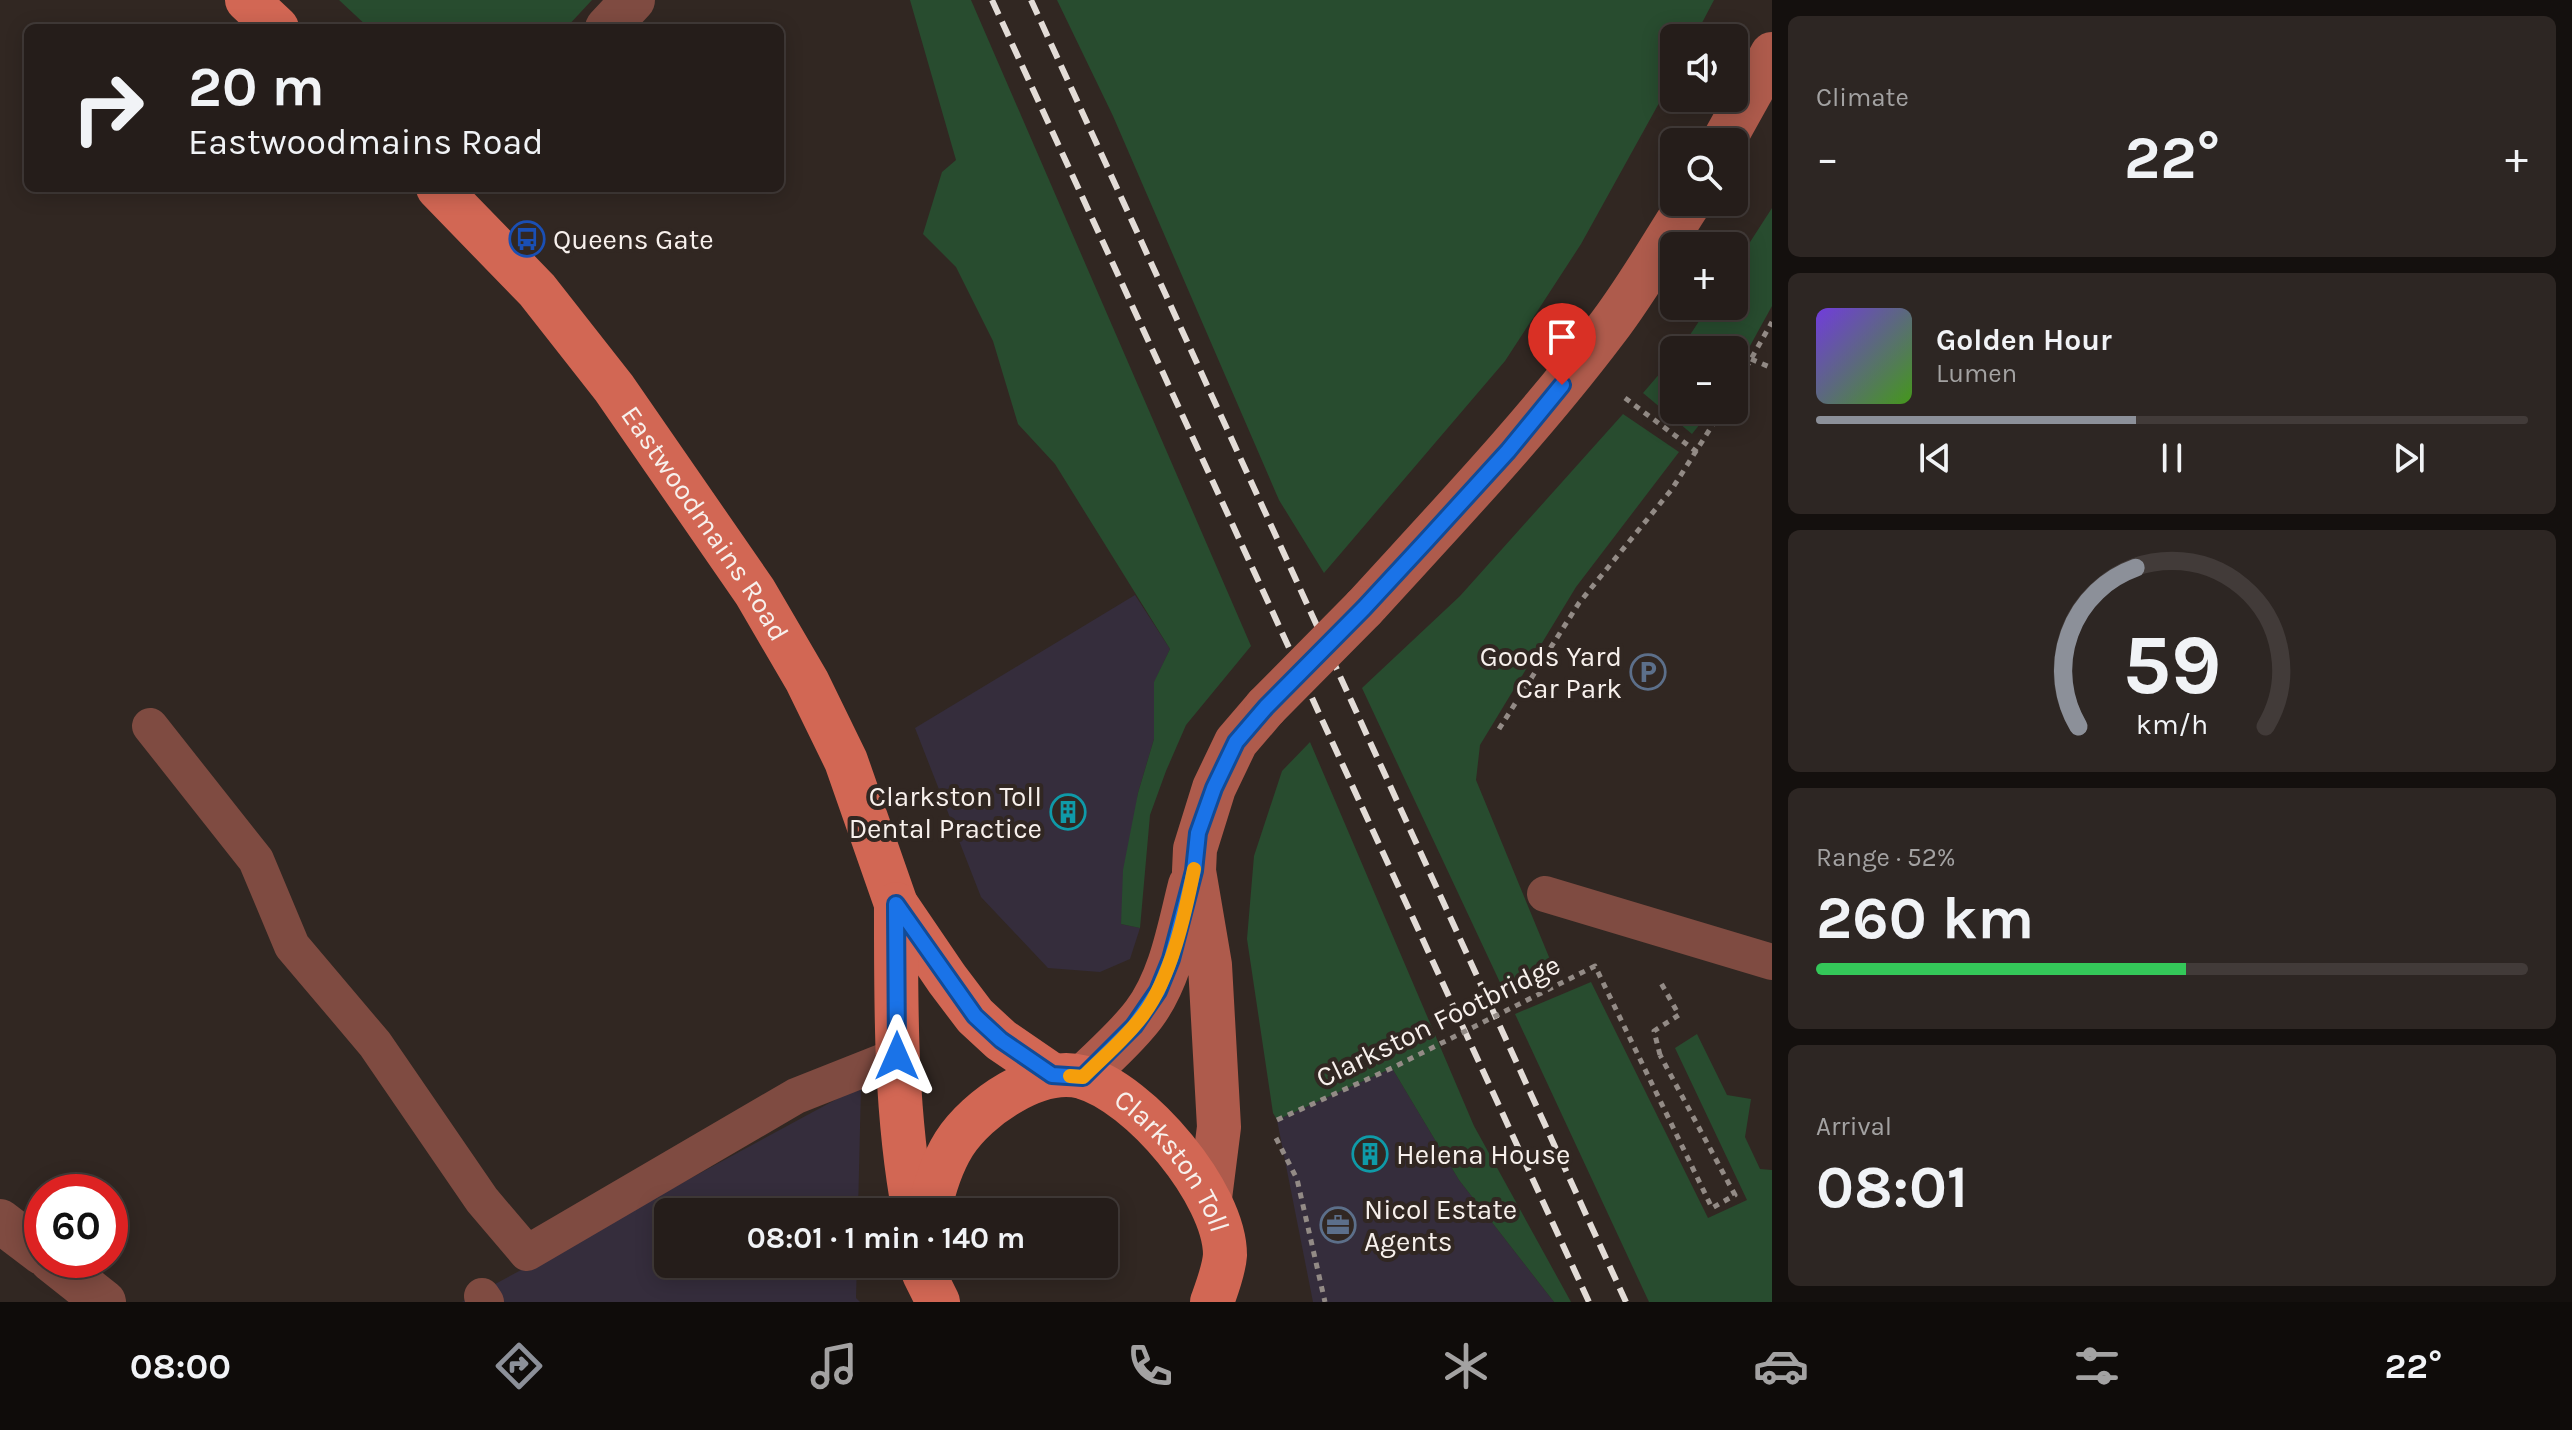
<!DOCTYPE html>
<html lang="en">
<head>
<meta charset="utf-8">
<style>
  :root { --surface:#251d1a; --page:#2d2623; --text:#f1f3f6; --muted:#a3a2a2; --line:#423b39; --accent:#8c9099 }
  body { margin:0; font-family:Karla,sans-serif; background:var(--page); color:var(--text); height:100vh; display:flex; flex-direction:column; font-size:30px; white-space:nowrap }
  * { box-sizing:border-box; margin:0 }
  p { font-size:26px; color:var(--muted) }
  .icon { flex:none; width:44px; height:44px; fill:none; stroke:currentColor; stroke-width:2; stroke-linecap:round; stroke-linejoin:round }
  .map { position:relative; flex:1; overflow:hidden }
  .panel { display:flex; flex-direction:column; gap:16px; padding:16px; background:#14100e; width:800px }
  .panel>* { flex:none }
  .hud { position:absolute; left:24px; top:24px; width:760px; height:168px; border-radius:12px; box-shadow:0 4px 20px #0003,0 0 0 2px var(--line); background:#251d1a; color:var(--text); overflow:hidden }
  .controls { position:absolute; left:1660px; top:24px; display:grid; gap:16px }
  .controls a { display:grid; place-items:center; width:88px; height:88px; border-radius:12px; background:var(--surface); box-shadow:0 4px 20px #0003,0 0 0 2px var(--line); font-size:40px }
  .speed { position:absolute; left:24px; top:1174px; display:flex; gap:16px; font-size:40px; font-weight:700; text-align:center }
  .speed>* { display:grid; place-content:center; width:104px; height:104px; border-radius:50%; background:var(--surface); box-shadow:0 4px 20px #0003,0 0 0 2px var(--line); line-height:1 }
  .speed .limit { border:12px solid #d22; background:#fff; color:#111 }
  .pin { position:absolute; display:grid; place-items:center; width:68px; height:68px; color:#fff; margin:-82px -34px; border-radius:50% 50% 50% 0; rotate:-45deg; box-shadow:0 0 8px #0007 }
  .pin .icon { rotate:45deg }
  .me { position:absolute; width:88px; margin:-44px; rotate:0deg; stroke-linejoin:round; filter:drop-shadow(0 0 6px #0008) }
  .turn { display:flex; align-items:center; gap:28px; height:168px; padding:0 32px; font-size:36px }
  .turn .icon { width:104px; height:104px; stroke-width:2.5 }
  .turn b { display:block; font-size:56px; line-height:68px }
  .big { font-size:60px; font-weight:700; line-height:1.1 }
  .panel .widget { flex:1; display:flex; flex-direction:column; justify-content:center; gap:12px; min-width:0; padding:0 28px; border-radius:12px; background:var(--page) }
  .panel .dial { align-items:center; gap:0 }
  .dial svg { height:208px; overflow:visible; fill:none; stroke:var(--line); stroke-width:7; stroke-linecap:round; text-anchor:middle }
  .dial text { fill:var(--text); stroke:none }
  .song { display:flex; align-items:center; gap:24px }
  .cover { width:96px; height:96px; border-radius:12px; background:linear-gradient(135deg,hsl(260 70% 55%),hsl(100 70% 35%)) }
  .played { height:8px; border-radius:4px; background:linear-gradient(90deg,var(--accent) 45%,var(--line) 45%) }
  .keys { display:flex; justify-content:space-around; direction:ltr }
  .heat { display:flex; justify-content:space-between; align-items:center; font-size:44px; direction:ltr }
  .charge { height:12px; border-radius:6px; background:linear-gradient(90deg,#34c759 52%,var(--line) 0) }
  .trip { position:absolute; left:654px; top:1198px; width:464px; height:80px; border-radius:12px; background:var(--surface); box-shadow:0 4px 20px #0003,0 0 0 2px var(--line); font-weight:700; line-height:80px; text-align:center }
  .tab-bar { display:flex; height:128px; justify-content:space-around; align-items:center; background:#0f0c0a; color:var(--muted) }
  .tab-bar .icon { width:56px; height:56px }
  .tab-bar .current { color:var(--accent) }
  .tab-bar b { font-size:36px; color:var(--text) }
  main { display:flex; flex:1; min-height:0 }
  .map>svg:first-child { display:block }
  .commercial { fill:#352d3c }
  .green { fill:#284c2f }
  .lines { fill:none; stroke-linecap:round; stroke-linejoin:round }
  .path { stroke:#938b86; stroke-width:5; stroke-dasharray:6 6; stroke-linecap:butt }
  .lane { stroke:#7f4b41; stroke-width:36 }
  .street { stroke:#7f4b41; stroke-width:44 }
  .secondary { stroke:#ae5b4c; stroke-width:44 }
  .primary { stroke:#d26754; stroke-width:44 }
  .rail { stroke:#e3dcd7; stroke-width:6; stroke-dasharray:16 8; stroke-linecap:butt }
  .path-bridge { stroke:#938b86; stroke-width:5; stroke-dasharray:6 6; stroke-linecap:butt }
  .secondary-bridge { stroke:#ae5b4c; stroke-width:44 }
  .route-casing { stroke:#114b97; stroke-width:20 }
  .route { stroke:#1a73e8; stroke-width:14 }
  .slow { stroke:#f59e0b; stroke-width:14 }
  .labels { text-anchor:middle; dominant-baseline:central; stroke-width:8; stroke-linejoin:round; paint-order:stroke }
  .poi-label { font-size:28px; fill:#f7f0ec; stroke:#312722; text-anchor:start }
  .street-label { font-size:28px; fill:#f7f0ec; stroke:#312722 }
</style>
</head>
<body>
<main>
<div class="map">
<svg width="1772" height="1302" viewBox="0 0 1772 1302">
  <rect width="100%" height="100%" fill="#312722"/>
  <!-- commercial -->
  <path class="commercial" d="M1135,595L1170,649L1154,683V739L1138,793L1121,924L1140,928L1130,959L1100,972L1048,968L981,897L915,728Z
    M1392,1068L1459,1180L1554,1302H1313L1277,1120Z
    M861,1086L858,1212H668V1264H857L856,1298L860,1302H462Z"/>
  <!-- green -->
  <path class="green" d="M339,0H592L566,28H369Z
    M910,0H971L1251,646L1186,725L1166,771L1150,815L1140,928L1121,924L1123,870L1138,793L1154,739V682L1170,649L1055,464L1018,424L993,341L956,267L923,234L942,172L956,160Z
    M1057,0H1714L1694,38H1674V76L1581,244L1505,361L1324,573L1279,500L1113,116Z
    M1772,208V306L1734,375V350H1680L1709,306H1734V267Z
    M1674,357V410H1711L1692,434L1643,393Z
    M1623,414L1679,452L1576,587L1480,745L1476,780L1556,974L1504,991L1362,688L1460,596Z
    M1310,742L1474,1126L1571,1302H1554L1459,1180L1392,1068L1277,1120L1273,1113L1247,939L1254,856L1282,771Z
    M1591,982L1708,1218L1747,1200L1675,1048L1697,1034L1727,1095L1751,1099L1745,1137L1760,1169L1772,1170V1302H1649L1515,1014Z"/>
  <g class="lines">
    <!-- path -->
    <path class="path" d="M1751,359L1772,368
      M1734,389L1772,322
      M1625,398L1697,452
      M1499,729L1579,603L1672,489L1722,410
      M1660,1055L1654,1031L1679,1015L1661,983
      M1276,1138L1297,1179L1325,1302"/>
    <!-- lane -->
    <path class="lane" d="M150,726L256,860L292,946L375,1044L482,1200L527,1253L796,1096L897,1056
      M1545,894L1772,962
      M482,1296L486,1302"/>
    <!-- street -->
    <path class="street" d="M607,28L633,0
      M0,1221L42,1253
      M51,1260L104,1302"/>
    <!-- secondary -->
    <path class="secondary" d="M1723,142L1772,54
      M1364,608C1447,517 1532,428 1606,330C1637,290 1662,245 1690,202
      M1083,1077C1103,1057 1126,1038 1144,1014C1171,978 1179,928 1190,885
      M1210,1198L1219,1127L1210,965L1194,871L1195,849L1214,788L1236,742L1266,707"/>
    <!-- primary -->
    <g class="primary">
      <path d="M247,0L277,28"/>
      <path id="s1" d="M438,188L537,290L614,388L755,592L807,681L846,761L896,904L947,979L975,1016L1001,1040L1052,1075"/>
      <path d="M896,904C896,1007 895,1110 914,1212"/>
      <path id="s2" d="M929,1212C934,1188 941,1165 954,1144C977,1108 1038,1066 1082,1077C1140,1093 1225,1194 1225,1255C1224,1270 1217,1288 1212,1302"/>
      <path d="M923,1264L924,1274L938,1302"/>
    </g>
    <!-- rail -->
    <path class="rail" d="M992,0L1589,1302
      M1031,0L1626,1302"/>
    <!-- path-bridge -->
    <path class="path-bridge" d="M1277,1120L1392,1068L1595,966L1712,1208L1735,1195L1660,1055"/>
    <!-- secondary-bridge -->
    <path class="secondary-bridge" d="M1266,707L1364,608"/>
  </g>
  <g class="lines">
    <defs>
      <path id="route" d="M897,1056L896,904L975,1016L1001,1040L1052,1075L1083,1077L1134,1026L1158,991L1171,959L1194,871L1198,833L1214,788L1236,742L1266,707L1364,608L1426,541L1508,451L1562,385"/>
    </defs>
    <!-- route casing -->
    <use href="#route" class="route-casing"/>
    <!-- route -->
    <use href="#route" class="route"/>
    <!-- slow -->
    <path class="slow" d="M1070,1076L1083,1077C1103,1057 1126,1038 1143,1015C1171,978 1185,914 1194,869"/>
  </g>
  <!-- icons -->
  <defs>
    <symbol id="bus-ring" viewBox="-11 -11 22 22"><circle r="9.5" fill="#312722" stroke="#1a4fb4" stroke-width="1.5"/><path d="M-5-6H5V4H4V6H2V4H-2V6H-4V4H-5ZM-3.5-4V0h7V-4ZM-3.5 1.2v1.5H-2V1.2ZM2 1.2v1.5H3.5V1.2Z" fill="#1a4fb4"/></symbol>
    <symbol id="parking-ring" viewBox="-11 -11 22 22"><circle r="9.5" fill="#312722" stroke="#5c6f8a" stroke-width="1.5"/><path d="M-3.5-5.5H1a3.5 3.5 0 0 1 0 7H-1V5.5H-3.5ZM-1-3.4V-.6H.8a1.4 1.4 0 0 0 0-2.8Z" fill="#5c6f8a"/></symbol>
    <symbol id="building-ring" viewBox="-11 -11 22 22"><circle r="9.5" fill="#312722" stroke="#0f9aa8" stroke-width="1.5"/><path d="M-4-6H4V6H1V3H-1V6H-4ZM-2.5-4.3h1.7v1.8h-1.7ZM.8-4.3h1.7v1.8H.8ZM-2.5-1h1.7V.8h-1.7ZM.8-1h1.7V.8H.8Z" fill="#0f9aa8"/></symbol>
    <symbol id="office-ring" viewBox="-11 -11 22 22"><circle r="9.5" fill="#312722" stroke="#5c6f8a" stroke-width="1.5"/><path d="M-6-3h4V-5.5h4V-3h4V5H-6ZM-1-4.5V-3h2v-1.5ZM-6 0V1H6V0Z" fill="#5c6f8a"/></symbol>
  </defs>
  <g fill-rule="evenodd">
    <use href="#bus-ring" x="507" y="219" width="40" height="40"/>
    <use href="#parking-ring" x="1628" y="652" width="40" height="40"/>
    <use href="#building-ring" x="1048" y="792" width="40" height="40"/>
    <use href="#building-ring" x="1350" y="1134" width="40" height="40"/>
    <use href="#office-ring" x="1318" y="1205" width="40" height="40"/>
  </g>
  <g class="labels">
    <!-- poi labels -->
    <g class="poi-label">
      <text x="553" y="239">Queens Gate</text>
      <text x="1622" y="656" text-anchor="end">Goods Yard<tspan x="1622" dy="32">Car Park</tspan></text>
      <text x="1042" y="796" text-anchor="end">Clarkston Toll<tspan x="1042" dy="32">Dental Practice</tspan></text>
      <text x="1396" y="1154">Helena House</text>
      <text x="1364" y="1209">Nicol Estate<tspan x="1364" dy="32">Agents</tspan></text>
    </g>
    <!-- street labels -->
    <g class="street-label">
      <text stroke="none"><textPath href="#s1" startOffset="430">Eastwoodmains Road</textPath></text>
      <text transform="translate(1438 1021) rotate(-26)">Clarkston Footbridge</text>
      <text stroke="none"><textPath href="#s2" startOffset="352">Clarkston Toll</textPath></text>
    </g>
  </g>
</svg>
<div class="controls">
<a><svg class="icon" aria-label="sound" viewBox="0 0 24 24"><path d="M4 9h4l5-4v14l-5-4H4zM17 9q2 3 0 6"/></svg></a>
<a><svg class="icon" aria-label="search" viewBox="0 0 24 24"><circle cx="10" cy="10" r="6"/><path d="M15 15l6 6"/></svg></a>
<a>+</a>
<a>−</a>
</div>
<div class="speed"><div class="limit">60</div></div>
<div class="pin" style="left:1562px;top:385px;background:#d93025"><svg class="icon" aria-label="arrive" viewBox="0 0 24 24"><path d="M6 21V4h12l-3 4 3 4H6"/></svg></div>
<svg class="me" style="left:897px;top:1056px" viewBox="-20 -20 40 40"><path d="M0-17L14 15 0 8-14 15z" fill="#1a73e8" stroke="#fff" stroke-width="4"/></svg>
<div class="trip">08:01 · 1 min · 140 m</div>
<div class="hud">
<div class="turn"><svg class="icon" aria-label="right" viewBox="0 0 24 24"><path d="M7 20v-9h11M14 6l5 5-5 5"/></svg><div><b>20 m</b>Eastwoodmains Road</div></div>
</div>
</div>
<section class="panel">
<div class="widget"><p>Climate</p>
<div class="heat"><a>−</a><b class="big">22°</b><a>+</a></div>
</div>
<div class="widget">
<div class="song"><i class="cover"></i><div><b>Golden Hour</b><p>Lumen</p></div></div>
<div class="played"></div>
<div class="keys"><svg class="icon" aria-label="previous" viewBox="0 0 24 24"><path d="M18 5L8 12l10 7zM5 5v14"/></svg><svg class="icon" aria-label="pause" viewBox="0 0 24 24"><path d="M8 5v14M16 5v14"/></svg><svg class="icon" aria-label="next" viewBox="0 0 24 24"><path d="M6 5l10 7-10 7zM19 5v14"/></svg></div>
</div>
<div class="widget dial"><svg viewBox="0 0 100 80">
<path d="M14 69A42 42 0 1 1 86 69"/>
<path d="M14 69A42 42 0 0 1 36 8" stroke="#8c9099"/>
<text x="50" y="56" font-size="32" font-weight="700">59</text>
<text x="50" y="72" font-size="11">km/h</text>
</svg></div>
<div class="widget"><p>Range · 52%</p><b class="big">260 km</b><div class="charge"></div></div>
<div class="widget"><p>Arrival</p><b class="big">08:01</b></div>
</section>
</main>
<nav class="tab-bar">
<b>08:00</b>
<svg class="icon current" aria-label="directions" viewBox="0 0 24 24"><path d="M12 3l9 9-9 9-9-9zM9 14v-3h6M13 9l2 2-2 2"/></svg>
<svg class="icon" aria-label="music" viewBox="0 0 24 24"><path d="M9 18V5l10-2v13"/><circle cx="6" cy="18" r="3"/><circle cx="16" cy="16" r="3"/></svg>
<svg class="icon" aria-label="phone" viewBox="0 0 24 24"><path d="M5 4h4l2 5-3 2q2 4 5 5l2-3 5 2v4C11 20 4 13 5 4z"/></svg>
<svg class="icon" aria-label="climate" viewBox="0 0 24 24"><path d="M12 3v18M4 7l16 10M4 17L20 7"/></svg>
<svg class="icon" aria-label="car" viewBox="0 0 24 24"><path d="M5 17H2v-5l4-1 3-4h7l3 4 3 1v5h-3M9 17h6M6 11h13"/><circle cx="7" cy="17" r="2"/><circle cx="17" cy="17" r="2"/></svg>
<svg class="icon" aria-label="filters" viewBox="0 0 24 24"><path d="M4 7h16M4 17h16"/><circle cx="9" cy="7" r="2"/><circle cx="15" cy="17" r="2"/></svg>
<b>22°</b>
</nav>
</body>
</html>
